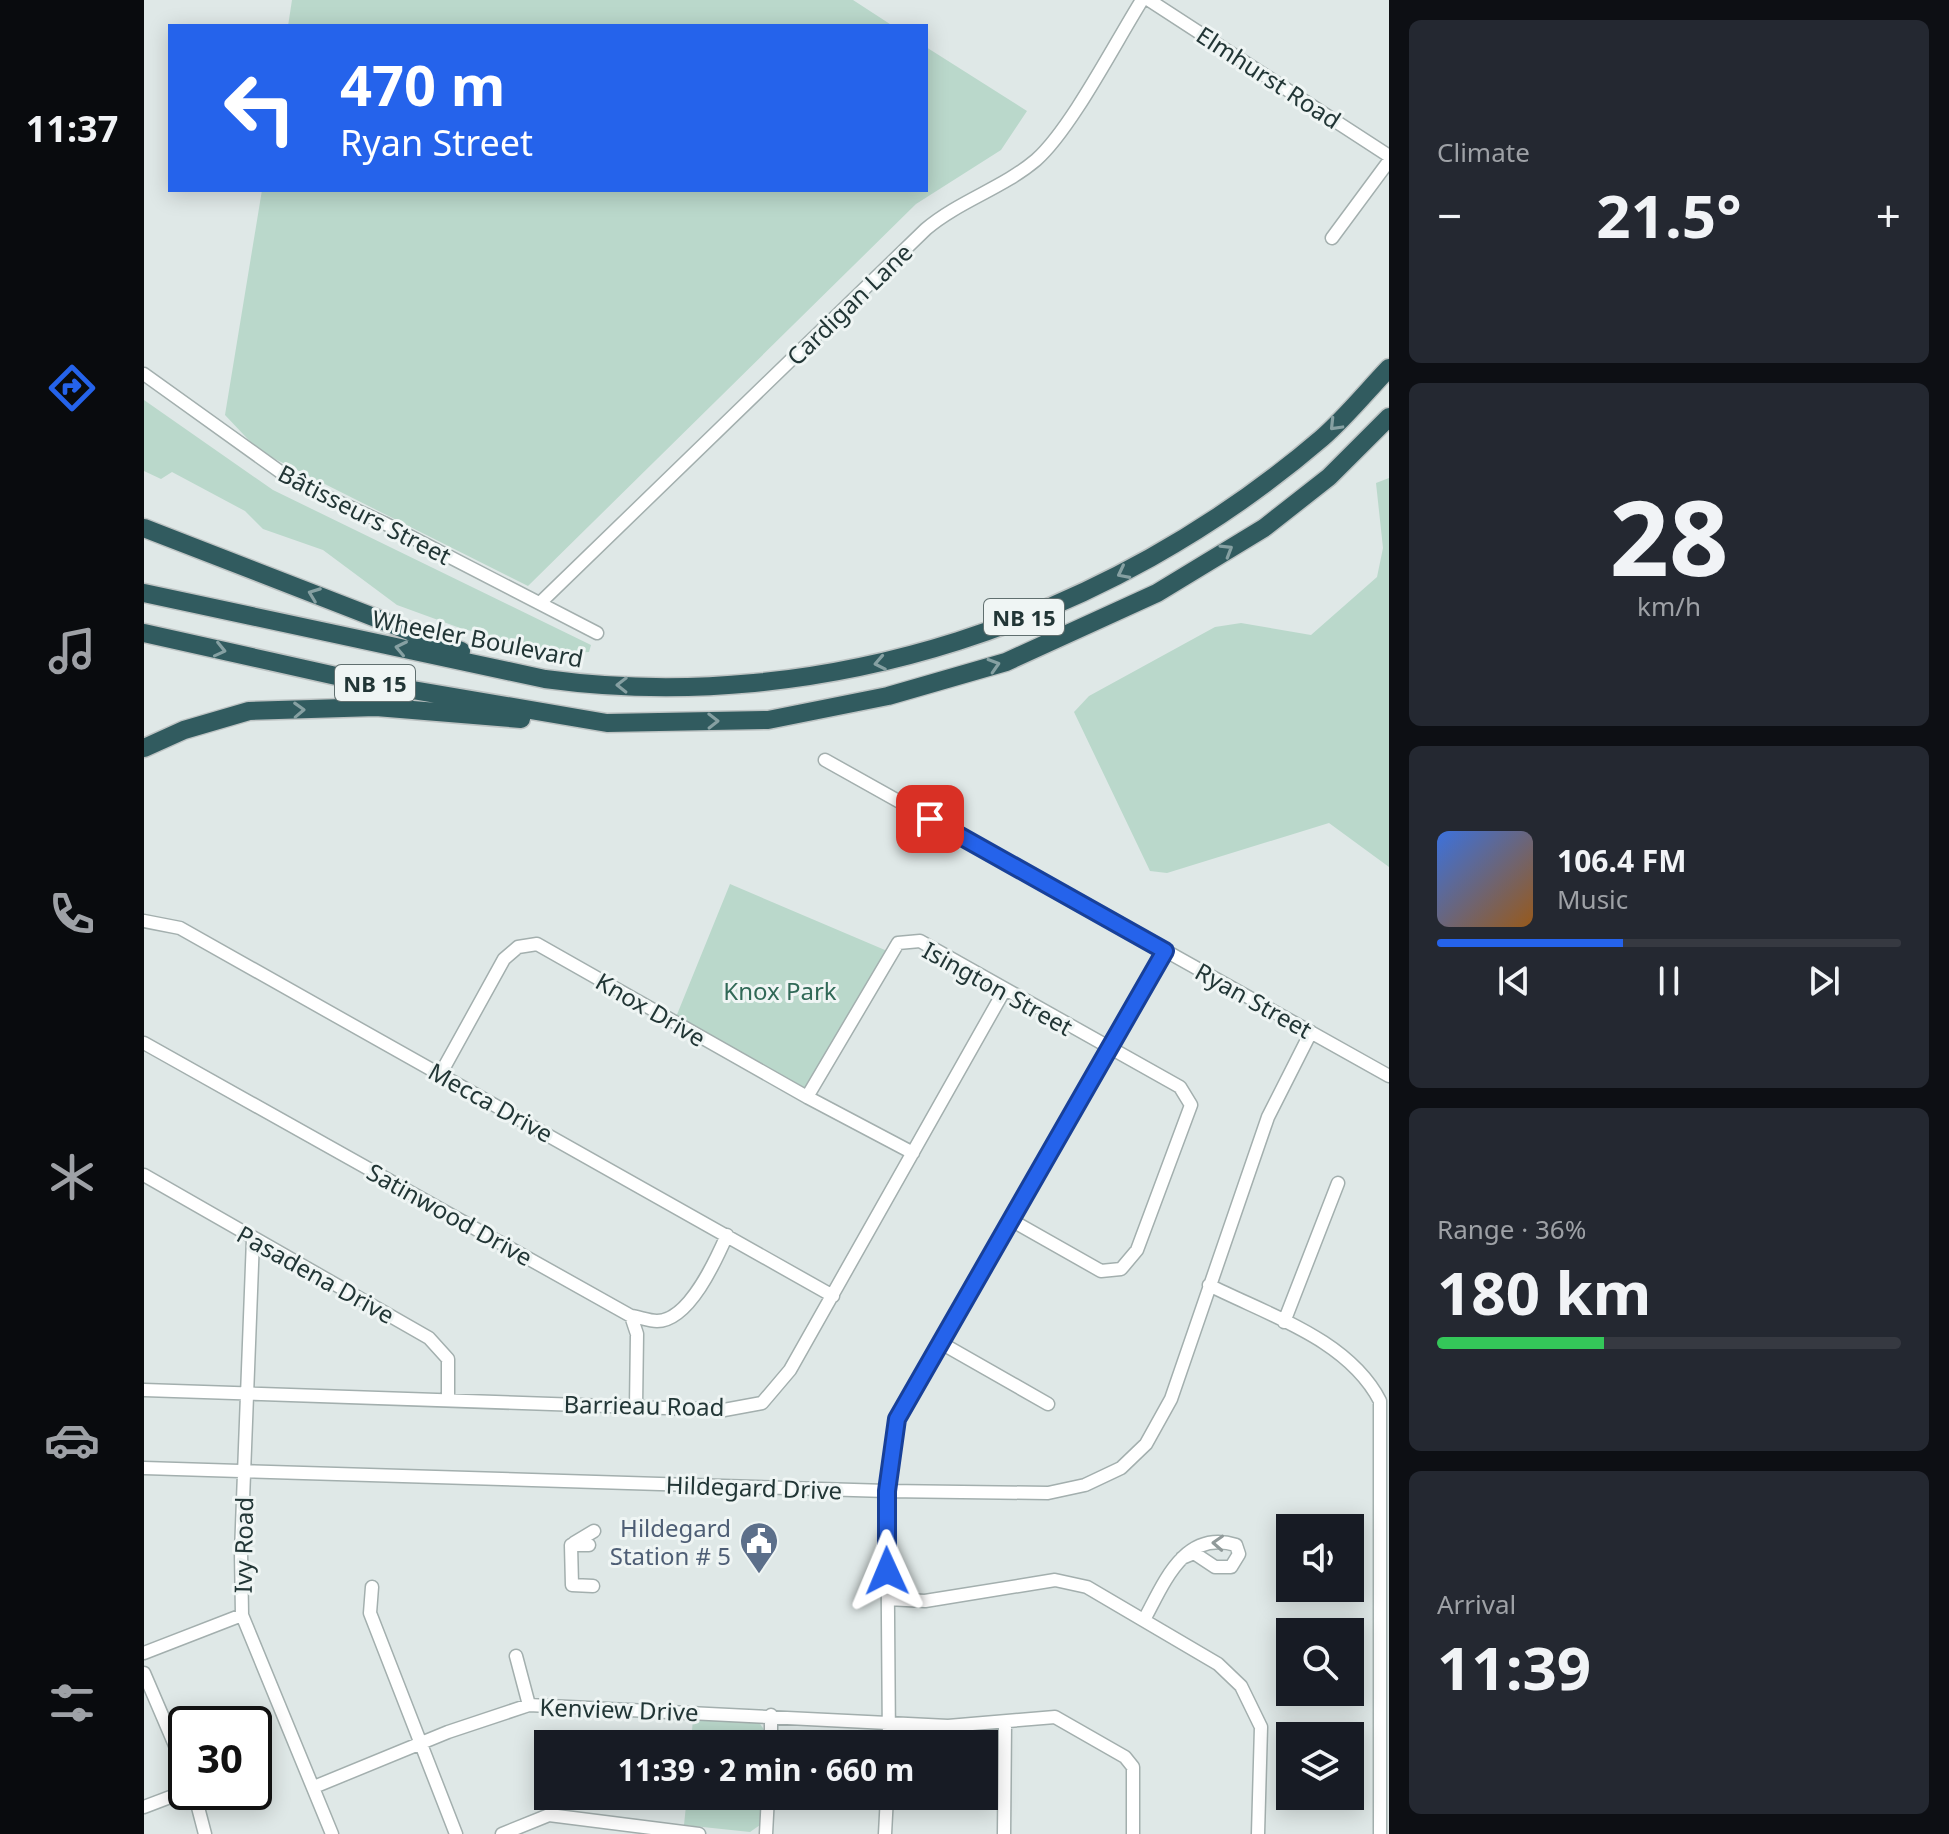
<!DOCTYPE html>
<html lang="en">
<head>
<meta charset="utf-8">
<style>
  :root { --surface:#171b24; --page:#242831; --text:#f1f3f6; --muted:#9ea1a6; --line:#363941; --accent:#2563eb }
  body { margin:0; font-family:"Noto Sans",sans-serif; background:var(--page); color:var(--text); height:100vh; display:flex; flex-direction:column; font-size:30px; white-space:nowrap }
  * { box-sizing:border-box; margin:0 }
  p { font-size:26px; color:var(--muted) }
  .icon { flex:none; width:44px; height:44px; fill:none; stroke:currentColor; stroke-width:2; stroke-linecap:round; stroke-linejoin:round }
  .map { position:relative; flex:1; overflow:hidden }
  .sheet { display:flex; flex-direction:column; gap:20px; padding:20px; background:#0d0f14; width:560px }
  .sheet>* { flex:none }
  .top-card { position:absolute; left:24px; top:24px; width:760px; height:168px; border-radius:0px; box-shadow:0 4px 20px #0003; background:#2563eb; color:#fff; overflow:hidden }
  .fabs { position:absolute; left:1132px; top:1514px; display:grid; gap:16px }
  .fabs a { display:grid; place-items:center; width:88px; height:88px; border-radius:0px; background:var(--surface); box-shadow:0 4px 20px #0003; font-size:40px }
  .speed { position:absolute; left:24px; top:1706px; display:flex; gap:16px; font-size:40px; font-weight:700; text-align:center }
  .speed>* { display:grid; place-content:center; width:104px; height:104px; border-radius:50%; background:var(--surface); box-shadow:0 4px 20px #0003; line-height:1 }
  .speed .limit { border:4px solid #111; border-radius:12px; background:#fff; color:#111 }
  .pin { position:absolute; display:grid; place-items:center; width:68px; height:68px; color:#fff; margin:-34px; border-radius:16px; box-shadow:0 4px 12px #0006 }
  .me { position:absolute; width:88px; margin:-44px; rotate:359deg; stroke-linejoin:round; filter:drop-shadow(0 0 6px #0008) }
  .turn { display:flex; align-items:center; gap:28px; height:168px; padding:0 40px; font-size:36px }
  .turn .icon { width:104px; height:104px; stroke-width:2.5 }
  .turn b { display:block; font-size:56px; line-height:68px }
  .big { font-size:60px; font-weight:700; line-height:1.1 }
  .sheet .widget { flex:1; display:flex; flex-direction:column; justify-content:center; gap:12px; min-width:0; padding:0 28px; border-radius:12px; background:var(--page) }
  .sheet .dial { align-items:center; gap:0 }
  .dial b { font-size:104px; line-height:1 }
  .song { display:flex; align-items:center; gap:24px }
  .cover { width:96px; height:96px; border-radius:12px; background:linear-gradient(135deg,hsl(220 70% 55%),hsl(30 70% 35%)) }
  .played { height:8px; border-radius:4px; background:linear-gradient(90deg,var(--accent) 40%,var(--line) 40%) }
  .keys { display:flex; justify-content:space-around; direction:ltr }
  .heat { display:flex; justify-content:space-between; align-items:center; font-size:44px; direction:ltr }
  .charge { height:12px; border-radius:6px; background:linear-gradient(90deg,#34c759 36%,var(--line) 0) }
  .trip { position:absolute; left:390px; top:1730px; width:464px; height:80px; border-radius:0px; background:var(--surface); box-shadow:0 4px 20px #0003; font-weight:700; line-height:80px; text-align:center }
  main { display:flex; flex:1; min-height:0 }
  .dock { display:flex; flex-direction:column; width:144px; justify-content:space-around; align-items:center; background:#090b0e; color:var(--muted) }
  .dock .icon { width:56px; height:56px }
  .dock .selected { color:var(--accent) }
  .dock b { font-size:36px; color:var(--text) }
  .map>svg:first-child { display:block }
  .green { fill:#bad8cb }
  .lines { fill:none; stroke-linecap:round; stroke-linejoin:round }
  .minor-casing { stroke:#a3afae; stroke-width:15 }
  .highway-casing { stroke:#bdc3c3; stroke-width:21 }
  .minor { stroke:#fff; stroke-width:12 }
  .highway { stroke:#315b5f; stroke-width:18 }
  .oneway { stroke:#86a0a2 }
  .oneway2 { stroke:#909a9a }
  .route-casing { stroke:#184099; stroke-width:20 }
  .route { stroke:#2563eb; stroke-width:14 }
  .labels { text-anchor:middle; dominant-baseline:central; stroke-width:6; stroke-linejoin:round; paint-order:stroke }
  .shield { fill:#eff5f4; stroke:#606f6f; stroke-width:2 }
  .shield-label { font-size:22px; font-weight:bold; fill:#223636 }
  .street-label { font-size:24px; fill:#223636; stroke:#eff5f4 }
  .park-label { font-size:24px; fill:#316957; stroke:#eff5f4 }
  .service-label { font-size:24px; fill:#4e5e75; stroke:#eff5f4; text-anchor:end }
</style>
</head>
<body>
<main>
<nav class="dock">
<b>11:37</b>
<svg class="icon selected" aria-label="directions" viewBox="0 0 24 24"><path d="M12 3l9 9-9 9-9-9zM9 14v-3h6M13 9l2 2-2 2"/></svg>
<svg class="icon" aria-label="music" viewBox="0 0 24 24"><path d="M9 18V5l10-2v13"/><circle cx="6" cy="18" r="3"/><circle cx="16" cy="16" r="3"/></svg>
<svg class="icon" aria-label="phone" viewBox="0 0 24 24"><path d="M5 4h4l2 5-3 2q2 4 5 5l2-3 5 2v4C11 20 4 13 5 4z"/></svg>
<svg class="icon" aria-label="climate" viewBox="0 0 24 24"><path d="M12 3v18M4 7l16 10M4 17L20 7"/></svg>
<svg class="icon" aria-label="car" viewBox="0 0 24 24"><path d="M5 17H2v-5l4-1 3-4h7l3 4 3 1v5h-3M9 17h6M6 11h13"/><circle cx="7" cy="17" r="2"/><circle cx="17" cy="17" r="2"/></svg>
<svg class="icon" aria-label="filters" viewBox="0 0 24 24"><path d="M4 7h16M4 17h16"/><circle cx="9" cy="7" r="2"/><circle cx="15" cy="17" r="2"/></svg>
</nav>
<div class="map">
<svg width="1245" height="1834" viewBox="0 0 1245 1834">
  <rect width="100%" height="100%" fill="#dfe8e7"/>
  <!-- green -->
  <path class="green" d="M148,0H709L749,26H144Z
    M782,47L883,111L857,150L772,204L384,586L115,451L81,415L118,190H782Z
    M0,400L129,490L447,645L445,652L414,654L316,628L253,605L179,550L119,529L101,511L28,472L17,479L0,471Z
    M1245,478V867L1185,823L1023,873L1006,871L930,712L945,696L1071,627L1097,623L1167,635L1233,577L1239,548L1232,483Z
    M586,884L748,953L663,1097L532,1017Z
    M549,1718L614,1721L621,1731L620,1744H547Z
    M543,1796H617L616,1825L606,1832L540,1825Z"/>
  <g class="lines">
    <defs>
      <path id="minor" d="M1005,0L1245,156
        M1188,238L1245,161
        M0,374L149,481L240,523L453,633
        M396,603L782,229C815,201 859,188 892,160C927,129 971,43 998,0
        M681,760L1245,1076
        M0,921L36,928L689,1296
        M0,1043L487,1316C495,1317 505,1321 513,1321C545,1321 572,1260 583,1235
        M297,1073L360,959L374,947L393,944L663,1097L769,1153
        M663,1097L754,943L776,941L1036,1087L1047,1105L993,1250L977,1269L957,1271L867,1220
        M0,1175L285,1338L304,1359V1399
        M109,1239L97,1552L98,1615L188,1834
        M1065,1285C1124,1315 1204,1339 1236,1401V1834
        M487,1316L493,1334L492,1407
        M1140,1322L1194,1183
        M797,1343L904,1404
        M0,1390L580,1410L618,1403L646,1370L860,991
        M0,1468L743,1491L904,1493L941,1485L977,1468L1002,1444L1027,1399L1124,1117L1167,1032
        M430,1543L450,1531
        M445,1545H427L428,1585L449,1586
        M228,1587L226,1613L312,1834
        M744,1599L781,1601L911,1580L943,1587L1074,1664L1097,1686L1117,1727L1114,1834
        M1000,1620C1020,1583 1040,1529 1092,1545L1095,1554L1087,1567H1071L1050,1553L1038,1558
        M0,1653L98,1615
        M372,1656L385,1705
        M0,1673L42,1771
        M627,1715V1744
        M745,1744L743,1491L753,1419L1021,951
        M170,1787L304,1732L385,1705L804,1726L911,1717L981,1757L989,1767V1834
        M50,1792L61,1834
        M0,1807L42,1791
        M358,1834L405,1815L555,1834
        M622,1834L624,1796
        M741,1834L743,1796
        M860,1834L861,1722"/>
      <path id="highway" d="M0,528L317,651
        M0,593L401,679C679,717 966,620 1178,438C1202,417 1223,391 1245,368
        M0,633L210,680L463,723L624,720L744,696L862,662L1013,593L1120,528L1185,477L1245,417
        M0,748L40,730L105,711L232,707L377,719"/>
    </defs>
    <!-- minor casing -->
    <use href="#minor" class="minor-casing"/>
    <!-- highway casing -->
    <use href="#highway" class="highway-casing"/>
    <!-- minor -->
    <use href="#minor" class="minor"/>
    <!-- highway -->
    <use href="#highway" class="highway"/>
  </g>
  <!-- one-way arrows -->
  <defs><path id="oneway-chevron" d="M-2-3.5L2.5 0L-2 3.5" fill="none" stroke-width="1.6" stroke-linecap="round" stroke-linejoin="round" transform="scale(2)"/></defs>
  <g class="oneway">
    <use href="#oneway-chevron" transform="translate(1191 425) rotate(134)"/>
    <use href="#oneway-chevron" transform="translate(1083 550) rotate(-31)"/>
    <use href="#oneway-chevron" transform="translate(979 573) rotate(153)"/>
    <use href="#oneway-chevron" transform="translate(170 594) rotate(-159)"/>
    <use href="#oneway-chevron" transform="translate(257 648) rotate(-168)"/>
    <use href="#oneway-chevron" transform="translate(76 650) rotate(13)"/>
    <use href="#oneway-chevron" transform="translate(736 663) rotate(169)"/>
    <use href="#oneway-chevron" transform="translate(850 665) rotate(-17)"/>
    <use href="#oneway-chevron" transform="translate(478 685) rotate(-179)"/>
    <use href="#oneway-chevron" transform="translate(155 710) rotate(-2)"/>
    <use href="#oneway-chevron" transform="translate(569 721) rotate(-1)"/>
  </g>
  <use class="oneway2" href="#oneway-chevron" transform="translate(1074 1543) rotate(-177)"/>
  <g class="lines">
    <defs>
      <path id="route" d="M743,1571V1491L753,1419L1021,951L786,819"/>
    </defs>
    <!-- route casing -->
    <use href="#route" class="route-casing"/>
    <!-- route -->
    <use href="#route" class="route"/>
  </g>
  <!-- icons -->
  <defs>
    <symbol id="civic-pin" viewBox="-11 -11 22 30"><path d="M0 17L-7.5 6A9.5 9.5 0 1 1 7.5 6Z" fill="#5c6f8a" stroke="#eff5f4"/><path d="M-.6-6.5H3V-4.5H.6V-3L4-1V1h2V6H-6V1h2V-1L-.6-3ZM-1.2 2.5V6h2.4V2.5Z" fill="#fff"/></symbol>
  </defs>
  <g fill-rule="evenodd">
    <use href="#civic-pin" x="593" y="1519" width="44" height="60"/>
  </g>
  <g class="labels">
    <!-- shield labels -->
    <g class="shield">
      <rect x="840" y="599" width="80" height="36" rx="6"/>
      <rect x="191" y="665" width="80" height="36" rx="6"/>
    </g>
    <g class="shield-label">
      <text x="880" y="617">NB 15</text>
      <text x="231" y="683">NB 15</text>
    </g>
    <!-- street labels -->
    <g class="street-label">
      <text transform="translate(1125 77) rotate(33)">Elmhurst Road</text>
      <text transform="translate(705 304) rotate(-44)">Cardigan Lane</text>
      <text transform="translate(221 514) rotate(27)">Bâtisseurs Street</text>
      <text transform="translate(334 638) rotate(11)">Wheeler Boulevard</text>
      <text transform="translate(854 988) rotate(29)">Isington Street</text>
      <text transform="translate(1110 1000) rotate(29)">Ryan Street</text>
      <text transform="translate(507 1009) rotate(30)">Knox Drive</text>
      <text transform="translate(347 1102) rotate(29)">Mecca Drive</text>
      <text transform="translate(306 1214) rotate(29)">Satinwood Drive</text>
      <text transform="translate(172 1274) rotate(29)">Pasadena Drive</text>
      <text transform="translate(500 1405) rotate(1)">Barrieau Road</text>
      <text transform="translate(610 1487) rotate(2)">Hildegard Drive</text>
      <text transform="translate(99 1545) rotate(-89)">Ivy Road</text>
      <text transform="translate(475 1709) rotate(2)">Kenview Drive</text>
    </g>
    <!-- park labels -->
    <g class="park-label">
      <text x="636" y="990">Knox Park</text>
    </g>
    <!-- service labels -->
    <g class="service-label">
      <text x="587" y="1527">Hildegard<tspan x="587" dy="28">Station # 5</tspan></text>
    </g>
  </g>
</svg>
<div class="fabs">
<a><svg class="icon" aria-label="sound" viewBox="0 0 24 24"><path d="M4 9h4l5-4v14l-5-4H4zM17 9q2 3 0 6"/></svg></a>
<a><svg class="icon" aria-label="search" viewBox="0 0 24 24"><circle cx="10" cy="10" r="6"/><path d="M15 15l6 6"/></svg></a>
<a><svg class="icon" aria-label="layers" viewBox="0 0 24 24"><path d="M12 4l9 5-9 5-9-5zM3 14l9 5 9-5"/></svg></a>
</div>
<div class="speed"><div class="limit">30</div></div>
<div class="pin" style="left:786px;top:819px;background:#d93025"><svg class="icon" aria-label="arrive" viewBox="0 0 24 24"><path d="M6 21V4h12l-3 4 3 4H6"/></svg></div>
<svg class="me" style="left:743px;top:1571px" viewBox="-20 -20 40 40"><path d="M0-17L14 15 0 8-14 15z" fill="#2563eb" stroke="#fff" stroke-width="4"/></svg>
<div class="trip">11:39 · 2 min · 660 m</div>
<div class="top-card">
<div class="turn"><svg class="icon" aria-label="left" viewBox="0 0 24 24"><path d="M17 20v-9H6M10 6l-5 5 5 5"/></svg><div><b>470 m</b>Ryan Street</div></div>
</div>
</div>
<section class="sheet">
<div class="widget"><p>Climate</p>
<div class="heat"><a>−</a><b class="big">21.5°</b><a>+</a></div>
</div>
<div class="widget dial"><b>28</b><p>km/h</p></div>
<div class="widget">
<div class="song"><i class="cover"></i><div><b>106.4 FM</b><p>Music</p></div></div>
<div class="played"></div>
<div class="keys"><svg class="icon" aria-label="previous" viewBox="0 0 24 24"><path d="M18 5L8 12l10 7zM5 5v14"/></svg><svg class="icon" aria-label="pause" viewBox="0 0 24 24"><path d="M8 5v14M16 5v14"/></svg><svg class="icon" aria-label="next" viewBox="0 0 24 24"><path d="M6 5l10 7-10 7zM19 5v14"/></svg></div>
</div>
<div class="widget"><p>Range · 36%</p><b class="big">180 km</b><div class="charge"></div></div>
<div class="widget"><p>Arrival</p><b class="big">11:39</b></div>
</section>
</main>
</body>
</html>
